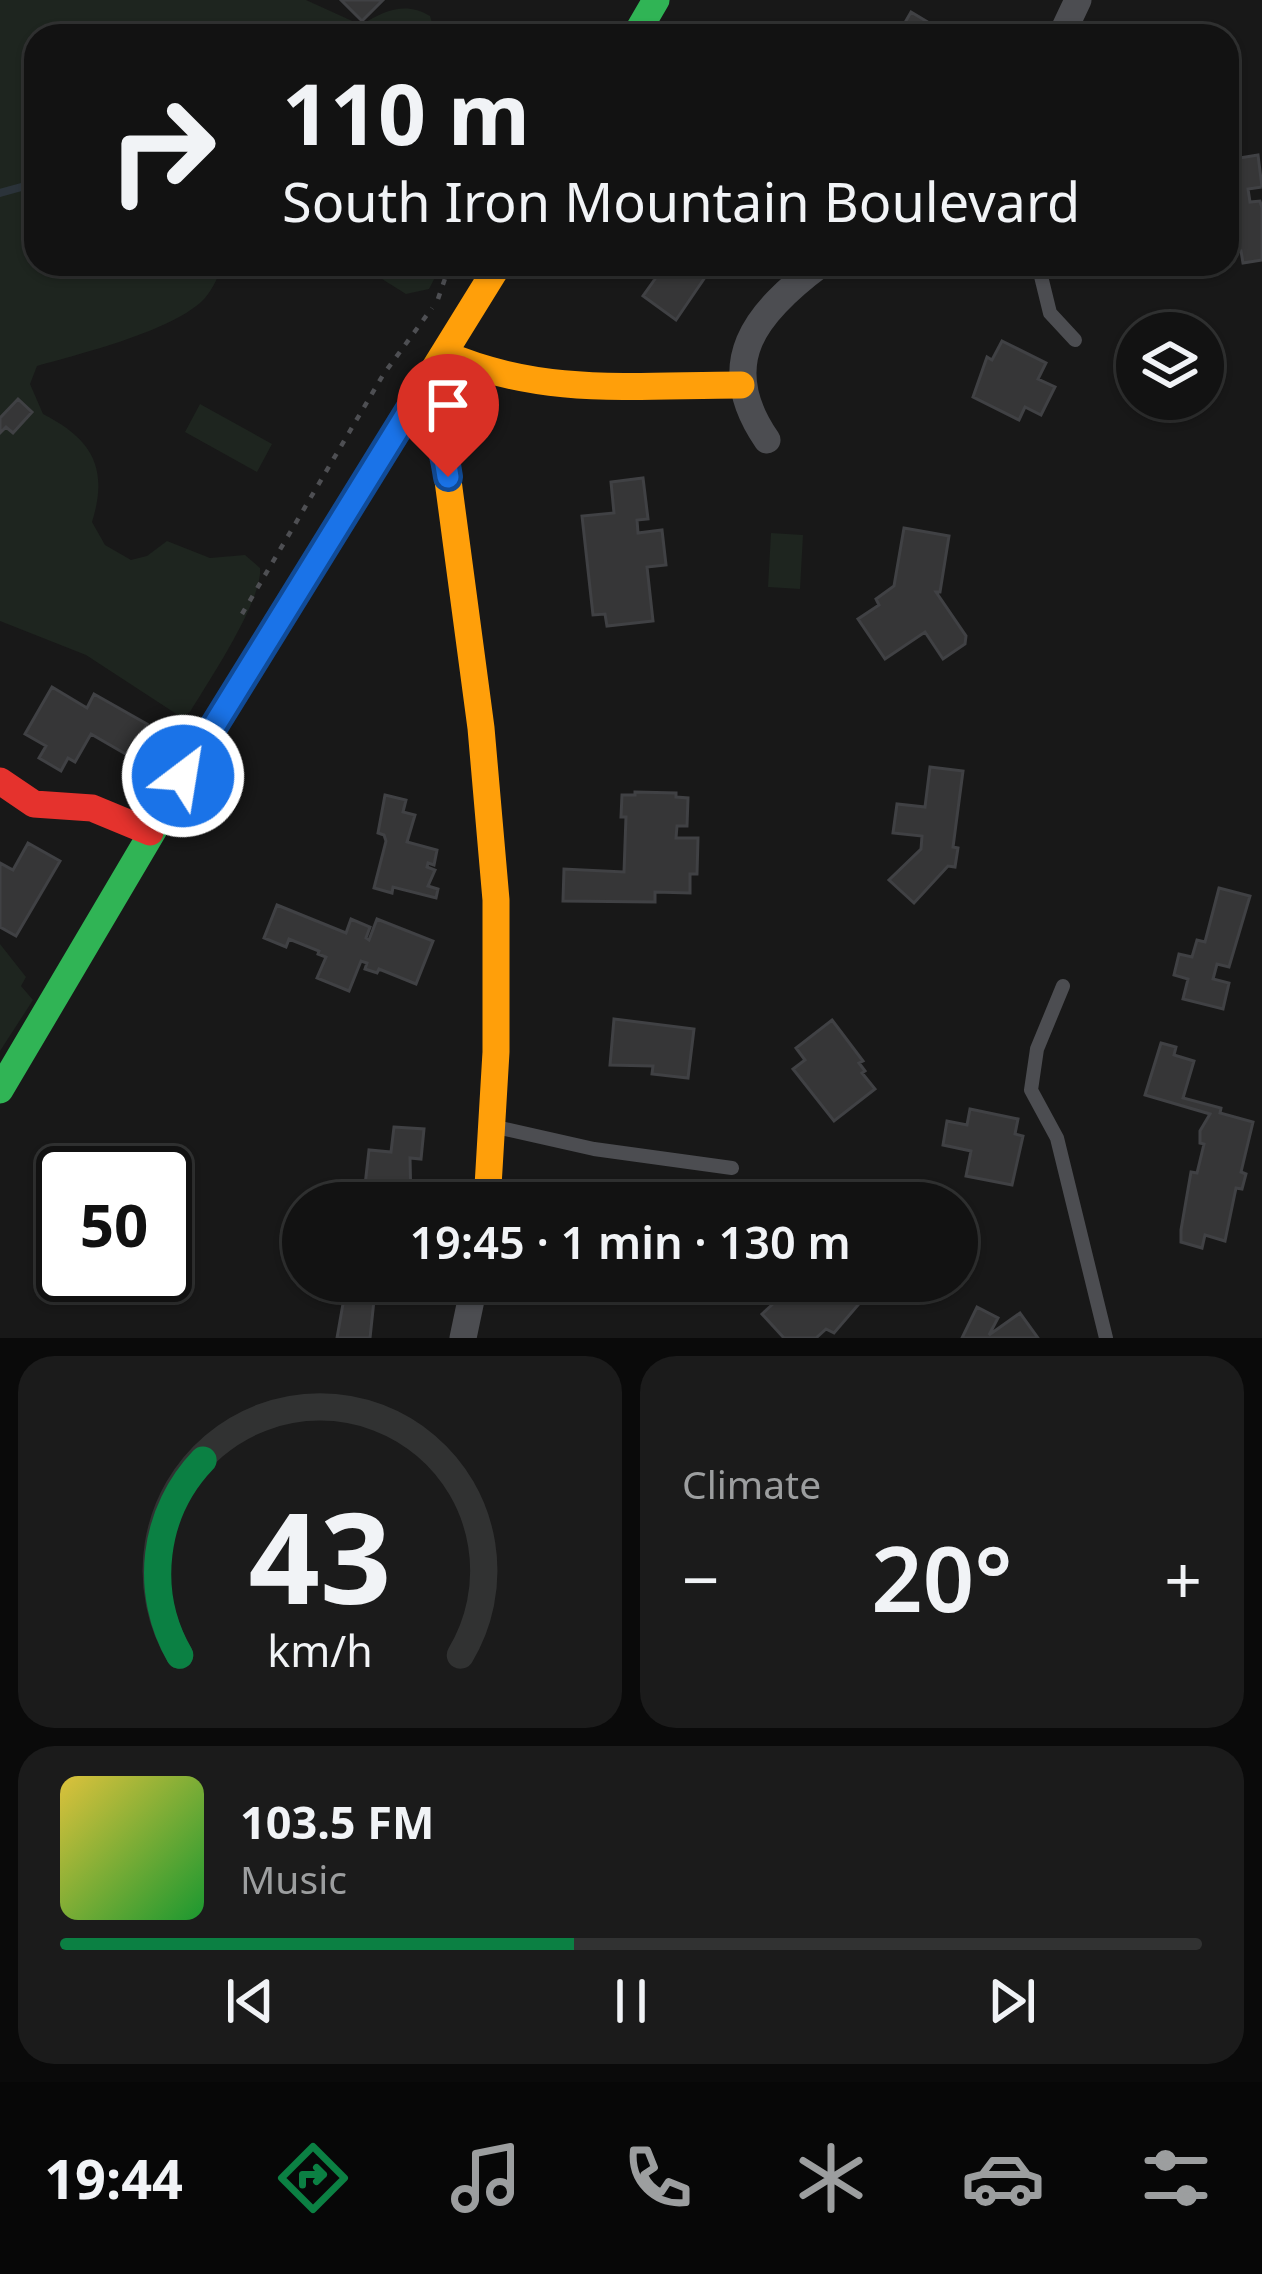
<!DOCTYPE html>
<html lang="en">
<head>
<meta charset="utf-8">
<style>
  :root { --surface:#121212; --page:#1b1b1b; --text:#f1f3f6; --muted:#9c9e9f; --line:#313232; --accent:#0b8043 }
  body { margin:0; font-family:"Noto Sans",sans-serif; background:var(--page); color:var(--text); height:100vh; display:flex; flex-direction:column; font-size:45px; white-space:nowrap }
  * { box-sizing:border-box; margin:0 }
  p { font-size:39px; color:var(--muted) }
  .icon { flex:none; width:66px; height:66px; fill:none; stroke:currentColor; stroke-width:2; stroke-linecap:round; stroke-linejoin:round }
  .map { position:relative; height:1338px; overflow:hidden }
  .sheet { display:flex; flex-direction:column; gap:18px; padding:18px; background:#0a0a0a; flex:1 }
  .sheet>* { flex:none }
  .banner { position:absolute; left:24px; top:24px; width:1215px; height:252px; border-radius:36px; box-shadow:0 3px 9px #0004,0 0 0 3px var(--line); background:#121212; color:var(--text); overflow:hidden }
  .controls { position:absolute; left:1116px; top:312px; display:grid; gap:24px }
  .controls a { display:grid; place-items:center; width:108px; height:108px; border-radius:50%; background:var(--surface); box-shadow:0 3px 9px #0004,0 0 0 3px var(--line); font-size:60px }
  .speed { position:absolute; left:36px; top:1146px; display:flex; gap:24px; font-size:60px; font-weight:700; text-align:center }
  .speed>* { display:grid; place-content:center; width:156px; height:156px; border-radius:50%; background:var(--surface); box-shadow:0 3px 9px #0004,0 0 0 3px var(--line); line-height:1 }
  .speed .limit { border:6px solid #111; border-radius:18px; background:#fff; color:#111 }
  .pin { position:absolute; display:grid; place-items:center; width:102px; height:102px; color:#fff; margin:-123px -51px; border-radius:50% 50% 50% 0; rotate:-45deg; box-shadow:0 0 12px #0007 }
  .pin .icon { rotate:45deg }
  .me { position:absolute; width:132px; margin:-66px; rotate:31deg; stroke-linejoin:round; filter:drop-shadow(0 0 9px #0008) }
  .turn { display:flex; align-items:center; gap:42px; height:252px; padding:0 60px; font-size:54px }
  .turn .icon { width:156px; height:156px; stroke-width:2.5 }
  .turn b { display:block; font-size:84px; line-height:102px }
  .big { font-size:90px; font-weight:600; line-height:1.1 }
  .sheet .tile { flex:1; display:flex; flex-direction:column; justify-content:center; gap:18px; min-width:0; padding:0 42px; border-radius:36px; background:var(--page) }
  .sheet .dial { align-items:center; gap:0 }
  .dial svg { height:312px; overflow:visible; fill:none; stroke:var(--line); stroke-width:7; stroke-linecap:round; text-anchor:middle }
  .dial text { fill:var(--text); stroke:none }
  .song { display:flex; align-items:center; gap:36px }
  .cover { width:144px; height:144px; border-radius:18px; background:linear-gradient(135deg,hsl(50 70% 55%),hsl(130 70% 35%)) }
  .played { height:12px; border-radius:6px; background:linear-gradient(90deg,var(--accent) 45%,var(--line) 45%) }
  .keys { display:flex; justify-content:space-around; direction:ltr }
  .heat { display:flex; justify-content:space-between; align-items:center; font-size:66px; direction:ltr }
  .sheet .tiles { flex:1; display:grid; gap:18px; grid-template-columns:1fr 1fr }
  .tile:last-child { grid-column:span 2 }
  .trip { position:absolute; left:282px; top:1182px; width:696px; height:120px; border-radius:60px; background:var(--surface); box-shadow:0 3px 9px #0004,0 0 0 3px var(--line); font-weight:600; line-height:120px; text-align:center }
  .dock { display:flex; height:192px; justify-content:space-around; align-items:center; background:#070707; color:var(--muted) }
  .dock .icon { width:84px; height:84px }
  .dock .current { color:var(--accent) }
  .dock b { font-size:54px; color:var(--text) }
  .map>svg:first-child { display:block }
  .green { fill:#1e251f }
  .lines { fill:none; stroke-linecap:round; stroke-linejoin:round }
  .stream { stroke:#2b333a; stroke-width:8 }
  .building { fill:#363637; stroke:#404144; stroke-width:3 }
  .path { stroke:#4e4f53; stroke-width:4.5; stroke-dasharray:6 9; stroke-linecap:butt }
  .lane { stroke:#4c4d51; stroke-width:14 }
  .street { stroke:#4c4d51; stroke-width:27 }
  .fast { stroke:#30b455; stroke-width:27 }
  .slow { stroke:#ff9f0a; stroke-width:27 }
  .jam { stroke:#e5322d; stroke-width:27 }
  .route-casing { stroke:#114b97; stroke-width:30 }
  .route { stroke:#1a73e8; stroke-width:21 }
</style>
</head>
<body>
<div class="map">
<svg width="1262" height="1338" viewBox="0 0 1262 1338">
  <rect width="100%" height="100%" fill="#181818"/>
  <!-- green -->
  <path class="green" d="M0,0H306L361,25C384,11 405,1 430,16L434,29L426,36H36V264H224C219,274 213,289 205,298C176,330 80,354 37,366L30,384L43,414C92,439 109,468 92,522L105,545L131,560L147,556L167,541L210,558L245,555L260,568C263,600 208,682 190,712L181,717L86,655L0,621Z
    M358,264H442L429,289L406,294Z
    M200,404L272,444L257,472L185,432Z
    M771,533L803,535L800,589L768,587Z
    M0,944L26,977L21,986L33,1000L0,1051Z"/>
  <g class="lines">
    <!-- stream -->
    <path class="stream" d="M0,193L36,183"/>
  </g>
  <!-- building -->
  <path class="building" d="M341,0H383L362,21Z
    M911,12L951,36H906L909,30L903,26Z
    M1258,155L1262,187L1248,189L1250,202L1260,201L1262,208V260L1243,263L1241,251L1227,253V160Z
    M658,264H704L710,270L676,320L643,296L655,279L650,276Z
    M1002,341L1046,363L1038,379L1055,387L1041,415L1025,407L1019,420L973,397L987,357L992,360Z
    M18,399L32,412L13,433L6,427L0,433V418Z
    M643,478L648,519L637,520L638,533L662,530L666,565L647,567L653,621L607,626L605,614L593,615L582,516L614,513L611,482Z
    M904,528L949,536L940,592H936L966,636L965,644L943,659L925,632L885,659L858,619L879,605L876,599L894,586Z
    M52,687L87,708L94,694L147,724L129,756L91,734L75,762L68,758L61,771L39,758L46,746L25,734Z
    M930,767L963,771L953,847L958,848L955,867L948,866L914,903L889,880L921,849L922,836L893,833L897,804L925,807Z
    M635,792L676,793V797L688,798L687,826H677L676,838H698L697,874H690V893L655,892V902L563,901L564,869L624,872L626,817H621L622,795H635Z
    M385,795L406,800L403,812L415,815L407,842L437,850L434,865L428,863L427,867L435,870L428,886L438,889L436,898L393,887L392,893L374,888L386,841L384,835L378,833Z
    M28,843L60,861L16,936L0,927V863L13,870Z
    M1219,888L1250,896L1229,967L1217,964L1213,979L1229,983L1223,1009L1183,999L1188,979L1174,975L1179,954L1192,957L1197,940L1205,942Z
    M277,905L346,933L351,919L370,927L366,938L369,940L377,919L433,941L416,984L379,969L377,973L365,969L367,963L361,961L349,991L317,978L326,957L318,954L319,951L289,939L286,947L264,938Z
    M614,1019L694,1029L688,1078L652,1074L653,1066L610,1065Z
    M832,1020L863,1061L859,1063L865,1071L862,1073L875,1089L834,1121L793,1069L805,1060L796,1048Z
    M1161,1043L1176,1047L1174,1055L1194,1061L1183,1098L1221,1108L1220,1113L1253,1122L1241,1172L1246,1174L1242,1189L1236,1188L1225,1241L1205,1235L1202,1248L1181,1242V1230L1191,1172L1197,1173L1204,1144L1200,1143V1131L1210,1114L1145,1095Z
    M970,1109L1018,1119L1015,1134L1023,1136L1012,1185L966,1176L971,1151L943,1145L947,1121L967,1125Z
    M394,1127L424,1129L421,1159L410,1158L411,1203H363L369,1150L391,1152Z
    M347,1281H376L370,1338H337Z
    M573,1281H673L672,1296L624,1291L623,1298L571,1292Z
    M798,1281H853L851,1283L857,1290L851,1296L858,1305L834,1333L826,1329L816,1338H784L762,1314Z
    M977,1307L998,1318L989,1335L1020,1313L1038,1338H962Z"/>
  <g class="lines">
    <!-- path -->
    <path class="path" d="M438,299L450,264
      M242,614L383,375L432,308"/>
    <!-- lane -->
    <path class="lane" d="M1038,264L1050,313L1075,340
      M1063,986L1037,1049L1031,1090L1057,1138L1106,1338
      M496,1127L594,1149L732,1168"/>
    <!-- street -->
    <path class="street" d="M1061,36L1078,0
      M767,440C714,363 755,313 821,264
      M463,1338L475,1281"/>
    <!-- fast -->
    <path class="fast" d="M635,36L656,0
      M0,1090L254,660"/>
    <!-- slow -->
    <path class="slow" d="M444,354C543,397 636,385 741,385
      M410,409L432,423L443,443L481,728L496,900V1052L487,1203
      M254,660L499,264"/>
    <!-- jam -->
    <path class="jam" d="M0,781L34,804L92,808L150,832"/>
  </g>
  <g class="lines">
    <defs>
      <path id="route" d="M183,776L410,409C439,427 443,444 448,477"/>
    </defs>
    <!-- route casing -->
    <use href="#route" class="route-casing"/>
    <!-- route -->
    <use href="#route" class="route"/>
  </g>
</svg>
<div class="controls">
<a><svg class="icon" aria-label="layers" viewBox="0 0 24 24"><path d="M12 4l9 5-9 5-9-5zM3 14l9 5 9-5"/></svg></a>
</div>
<div class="speed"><div class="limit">50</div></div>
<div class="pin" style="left:448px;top:477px;background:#d93025"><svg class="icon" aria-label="arrive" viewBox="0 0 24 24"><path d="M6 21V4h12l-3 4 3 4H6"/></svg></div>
<svg class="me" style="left:183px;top:776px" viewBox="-20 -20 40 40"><circle r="17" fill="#1a73e8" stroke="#fff" stroke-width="3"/><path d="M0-11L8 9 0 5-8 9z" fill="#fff"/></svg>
<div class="trip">19:45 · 1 min · 130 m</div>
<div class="banner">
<div class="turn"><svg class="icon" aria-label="right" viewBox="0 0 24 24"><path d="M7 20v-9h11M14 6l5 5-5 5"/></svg><div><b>110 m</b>South Iron Mountain Boulevard</div></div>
</div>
</div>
<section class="sheet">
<div class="tiles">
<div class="tile dial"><svg viewBox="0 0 100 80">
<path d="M14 69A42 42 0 1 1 86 69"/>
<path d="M14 69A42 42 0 0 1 20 19" stroke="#0b8043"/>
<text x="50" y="56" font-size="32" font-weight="700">43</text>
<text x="50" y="72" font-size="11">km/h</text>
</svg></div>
<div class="tile"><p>Climate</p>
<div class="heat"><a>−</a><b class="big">20°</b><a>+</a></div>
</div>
<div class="tile">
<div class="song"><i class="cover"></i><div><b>103.5 FM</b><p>Music</p></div></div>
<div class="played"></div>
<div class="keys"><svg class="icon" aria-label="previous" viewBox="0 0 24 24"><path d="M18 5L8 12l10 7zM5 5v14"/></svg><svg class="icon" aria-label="pause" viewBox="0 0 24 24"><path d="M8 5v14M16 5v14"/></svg><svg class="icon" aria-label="next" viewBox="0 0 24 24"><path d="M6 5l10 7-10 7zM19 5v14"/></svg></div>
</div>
</div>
</section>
<nav class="dock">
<b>19:44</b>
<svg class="icon current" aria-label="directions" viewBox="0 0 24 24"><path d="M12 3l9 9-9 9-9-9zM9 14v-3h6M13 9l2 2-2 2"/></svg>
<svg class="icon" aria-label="music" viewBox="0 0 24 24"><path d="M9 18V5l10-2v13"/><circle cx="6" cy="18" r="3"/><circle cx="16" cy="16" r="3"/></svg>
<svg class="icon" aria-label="phone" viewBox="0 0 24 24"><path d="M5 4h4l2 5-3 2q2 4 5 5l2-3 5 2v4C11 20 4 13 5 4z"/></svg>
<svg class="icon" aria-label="climate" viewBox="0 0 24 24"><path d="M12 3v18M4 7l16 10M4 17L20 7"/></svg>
<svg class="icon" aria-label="car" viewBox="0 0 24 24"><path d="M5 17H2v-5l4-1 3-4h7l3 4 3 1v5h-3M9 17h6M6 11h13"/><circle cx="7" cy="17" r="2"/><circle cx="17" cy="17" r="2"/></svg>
<svg class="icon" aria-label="filters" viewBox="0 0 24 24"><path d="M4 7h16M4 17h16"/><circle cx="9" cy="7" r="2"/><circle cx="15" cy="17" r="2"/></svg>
</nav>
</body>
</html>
